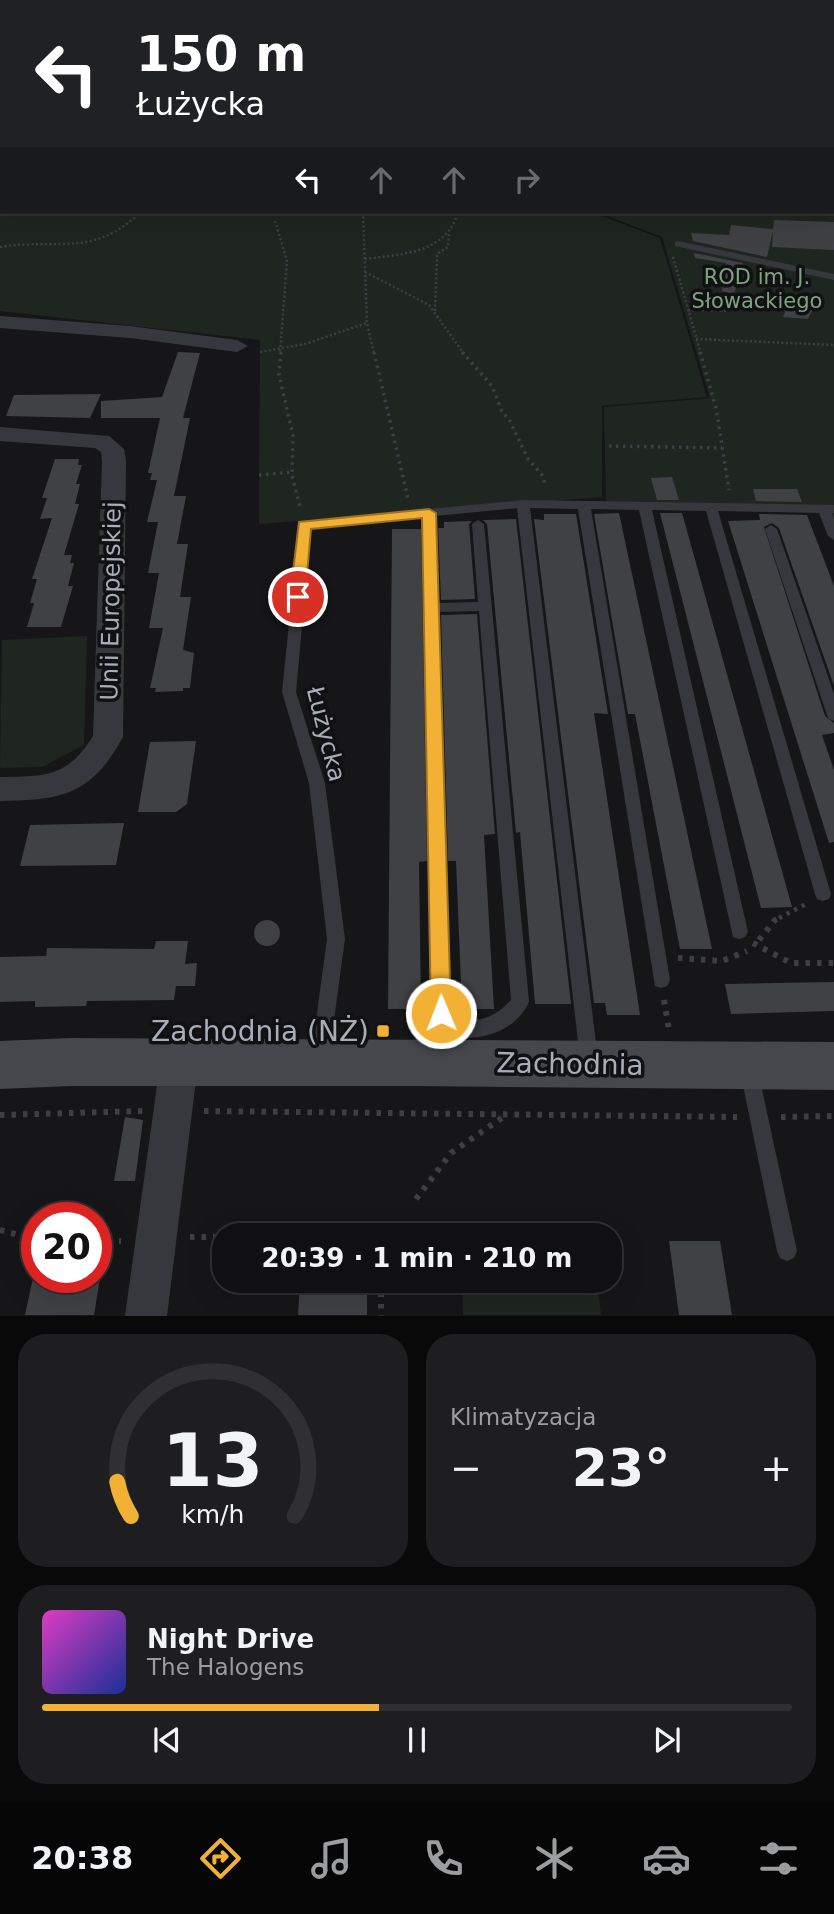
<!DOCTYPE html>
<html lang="pl">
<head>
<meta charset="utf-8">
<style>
  :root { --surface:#101012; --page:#1e1e20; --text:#f1f3f6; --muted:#9c9d9f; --line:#303032; --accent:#f2b134 }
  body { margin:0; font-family:"DejaVu Sans",sans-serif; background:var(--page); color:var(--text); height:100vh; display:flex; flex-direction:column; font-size:26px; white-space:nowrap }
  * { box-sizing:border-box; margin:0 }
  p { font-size:23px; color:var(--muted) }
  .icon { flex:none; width:38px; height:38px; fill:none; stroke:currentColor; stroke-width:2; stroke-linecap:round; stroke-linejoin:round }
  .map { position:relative; height:1316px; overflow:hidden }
  .details { display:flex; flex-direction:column; gap:18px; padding:18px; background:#09090a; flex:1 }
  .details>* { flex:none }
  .top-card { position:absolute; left:0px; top:0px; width:835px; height:214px; box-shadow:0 7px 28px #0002,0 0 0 2px var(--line); background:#202124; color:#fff; overflow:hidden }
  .speed { position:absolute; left:21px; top:1202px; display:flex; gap:14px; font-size:35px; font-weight:700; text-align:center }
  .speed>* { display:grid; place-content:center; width:91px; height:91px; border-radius:50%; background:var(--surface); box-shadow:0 7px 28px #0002,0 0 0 2px var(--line); line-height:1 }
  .speed .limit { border:10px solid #d22; background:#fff; color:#111 }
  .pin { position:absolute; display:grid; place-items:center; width:60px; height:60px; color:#fff; margin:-30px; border:4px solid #fff; border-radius:50%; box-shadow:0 2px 7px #0007 }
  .me { position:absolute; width:77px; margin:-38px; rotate:359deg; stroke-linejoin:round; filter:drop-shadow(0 0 5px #0008) }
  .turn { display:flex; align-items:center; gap:24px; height:147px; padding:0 21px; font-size:32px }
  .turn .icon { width:91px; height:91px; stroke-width:2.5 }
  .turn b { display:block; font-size:49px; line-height:60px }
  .lanes { display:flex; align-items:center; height:66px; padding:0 21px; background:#0003; justify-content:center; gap:35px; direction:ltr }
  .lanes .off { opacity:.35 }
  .big { font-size:52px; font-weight:700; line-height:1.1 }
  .details .widget { flex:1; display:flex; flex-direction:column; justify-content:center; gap:10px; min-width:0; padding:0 24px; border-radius:28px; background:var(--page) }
  .details .dial { align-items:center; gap:0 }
  .dial svg { height:182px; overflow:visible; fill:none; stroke:var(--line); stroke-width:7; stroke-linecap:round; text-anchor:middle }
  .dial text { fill:var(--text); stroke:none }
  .song { display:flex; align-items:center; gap:21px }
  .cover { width:84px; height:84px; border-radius:10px; background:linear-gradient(135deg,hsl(310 70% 55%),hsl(230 70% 35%)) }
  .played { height:7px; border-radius:4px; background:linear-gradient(90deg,var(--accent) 45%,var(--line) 45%) }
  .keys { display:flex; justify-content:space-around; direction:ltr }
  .heat { display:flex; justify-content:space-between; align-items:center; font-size:38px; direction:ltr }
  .details .tiles { flex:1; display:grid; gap:18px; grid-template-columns:1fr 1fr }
  .widget:last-child { grid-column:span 2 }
  .trip { position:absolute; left:212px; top:1223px; width:410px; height:70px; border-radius:28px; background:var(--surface); box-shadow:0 7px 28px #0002,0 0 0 2px var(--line); font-weight:700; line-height:70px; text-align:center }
  .menu { display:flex; height:112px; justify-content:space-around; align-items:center; background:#060607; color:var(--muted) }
  .menu .icon { width:49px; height:49px }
  .menu .selected { color:var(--accent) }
  .menu b { font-size:32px; color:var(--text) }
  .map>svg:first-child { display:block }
  .green { fill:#1e261f }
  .building { fill:#404145 }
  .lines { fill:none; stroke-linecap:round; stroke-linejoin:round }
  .path-far3 { stroke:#3d3f44; stroke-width:2.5; stroke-dasharray:2 2.5; stroke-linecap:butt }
  .path-far2 { stroke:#3d3f44; stroke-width:3.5; stroke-dasharray:2.5 4.5; stroke-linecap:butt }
  .path-far1 { stroke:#3d3f44; stroke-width:4.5; stroke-dasharray:3.5 5; stroke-linecap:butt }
  .path { stroke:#3d3f44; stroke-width:6; stroke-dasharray:4.5 7; stroke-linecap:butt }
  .lane { fill:#37383d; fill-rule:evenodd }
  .street { fill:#37383d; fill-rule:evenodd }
  .secondary { fill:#45474d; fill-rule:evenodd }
  .route { fill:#f2b134; stroke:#9d7322; stroke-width:2 }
  .poi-dot { fill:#f2b134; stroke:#111113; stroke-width:2.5 }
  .labels { text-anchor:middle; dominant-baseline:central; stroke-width:7; stroke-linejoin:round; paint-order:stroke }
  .far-park-label { font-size:21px; fill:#7fa381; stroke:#111113 }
  .street-label { font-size:24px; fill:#a8adb8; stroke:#111113 }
  .near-poi-label { font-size:28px; fill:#a8adb8; stroke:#111113; text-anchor:end }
  .near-street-label { font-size:28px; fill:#a8adb8; stroke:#111113 }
</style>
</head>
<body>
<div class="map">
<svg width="834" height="1316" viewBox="0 0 834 1316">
  <rect width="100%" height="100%" fill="#161618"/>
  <!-- green -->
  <path class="green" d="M0,0H834V527L825,507L606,505L604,407L710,398L662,237L597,212H833V2H2L0,91Z
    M0,125L2,212H591L660,238L707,397L602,406V497L259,524L260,340L0,311Z
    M87,636L84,745L42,767L0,768L2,640Z
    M461,1225H592L593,1235H461Z
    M462,1281H597L601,1315H463Z"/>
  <!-- building -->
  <path class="building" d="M774,220L834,222V250L772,247L773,231L767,257L693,241L691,233L729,235L731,225L773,229Z
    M694,253L743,263L734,294L722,291L726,263L695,258Z
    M793,294L817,300L808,319L783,317Z
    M178,352L200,353L183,418H190L174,496H186L177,544H188L180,597H191L183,650L194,653L190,688H183V691L155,692L156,688H150L163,628H149L159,573H148L158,522H147L157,480H150L152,473H148L160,418H101V401L162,397Z
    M101,394L90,418L6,416L14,395Z
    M55,459H79L78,465H82L76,484H80L75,504H79L64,555H72L70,563H74L68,586H73L61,627H27L34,603H30L37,579H32L52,518L40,519L47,498H42Z
    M672,477L679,500H657L651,478Z
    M753,489H797L802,502L756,501Z
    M619,513L712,949H680L635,714H628L594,514Z
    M660,513H682L792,907L761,908Z
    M544,514H576L608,714L594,713L640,1015H607L605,1003H594L534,519L544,520Z
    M759,514L807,515L834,586V686L779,528L772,523L764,527L825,716L834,723V733L822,735L834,770V842L829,843L728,521L760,520Z
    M516,519L571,1004H535L520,832L516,833L487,524L483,520Z
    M472,521L469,524L475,599L441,600L438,528H444V522Z
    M392,529H421L427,861L419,862L421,1009H388Z
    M477,614L495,834L484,835L494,1009H462L456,861H448L441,615Z
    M196,741L187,804L176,812H138L150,742Z
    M124,823L116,865L20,866L30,825Z
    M254 933a13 13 0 1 1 26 0a13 13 0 1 1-26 0Z
    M156,941H188L185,964L197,963L195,986H176L174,1000L87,1001L86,1006L35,1007V1001L0,1002V957L46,956L47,948L154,949Z
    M834,982V1011L731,1014L725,984Z
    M125,1117L143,1120L135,1181H114Z
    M669,1241H720L732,1315H679Z
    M33,1278H100L94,1315H25Z
    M300,1281H367V1315H298Z"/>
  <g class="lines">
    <!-- path-far3 -->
    <path class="path-far3" d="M286,0L288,2
      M632,0L643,1
      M133,2L138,0
      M363,212L367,323L374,354
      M799,212V215
      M275,221L287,261L280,354
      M0,247C56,238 95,258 140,212
      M673,257L701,354
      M365,259C402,254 446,254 458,212
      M365,272L429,305L464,354
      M688,310L728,311
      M435,311L437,254L448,247L449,232
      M696,339L834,345
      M260,352L305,344L367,323"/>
    <!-- path-far2 -->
    <path class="path-far2" d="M281,352L279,375L293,435L292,476L301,510
      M374,352L408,499
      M462,352L492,386L502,412L509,419L528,459L542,475L546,487
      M700,352L716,408L729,490
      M609,446L722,448
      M259,475L292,472"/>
    <!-- path-far1 -->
    <path class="path-far1" d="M779,918L806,904"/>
    <!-- path -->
    <path class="path" d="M759,940L775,920L782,916
      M753,943L791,963H834
      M678,958L722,961L747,951
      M664,1000L669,1030
      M204,1111L737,1117
      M0,1115L143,1111
      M781,1117L834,1116
      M416,1199L451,1153L506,1115
      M0,1230L37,1240
      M190,1237H224
      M96,1241H121
      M381,1281V1316"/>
    <!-- lane -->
    <path class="lane" d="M833,165L834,166V172L833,171Z
      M678,241L834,274V280L675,246V242Z
      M523,500L834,505V513H832L834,519V540L828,536L819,513L718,511L831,894L829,899L823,901L817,899L815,894L706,511L652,510L748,932L745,937L739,939L733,937L639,510L591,509L670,980L667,986L661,988L655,986L578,509L530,508L598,1059L596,1065L589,1068L582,1065L580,1059L517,508L435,516L438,603L478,602L472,524L478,520L484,524L529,1002C514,1035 471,1045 440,1033L432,1013L423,518L311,528L296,692L325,783L345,939L329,1057L327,1063L320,1066L313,1063L311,1057L327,939L309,783L282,692L299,525L305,521ZM479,611L511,1000C494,1019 477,1023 452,1019L450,1013L438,612Z
      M771,525L777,529L834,694V721L829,719L827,715L765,529Z
      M749,1062L756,1065L758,1071L797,1251L794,1258L787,1261L780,1258L777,1251L740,1071L742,1065Z"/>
    <!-- street -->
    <path class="street" d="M0,316L130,326L237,340L248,346L237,352L130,338L0,328Z
      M0,427L109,436L124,449L126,461L123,737C91,795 63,800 0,801V777C45,776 67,778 93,736L102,461L101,452L95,448L0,441Z
      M179,1046L192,1051L198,1064L167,1316H125L160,1064L166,1051Z"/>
    <!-- secondary -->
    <path class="secondary" d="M70,1038L834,1042V1090L414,1086H70L0,1089V1041Z"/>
  </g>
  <!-- route -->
  <path class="route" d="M429,509L436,513L451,1013L448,1020L441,1023L434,1020L431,1013L422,518L311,529L305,597L298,602L290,597L299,522Z"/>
  <!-- markers -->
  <rect class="poi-dot" x="376" y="1024" width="14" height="14" rx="3.5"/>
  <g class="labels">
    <!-- far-park labels -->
    <g class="far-park-label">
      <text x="757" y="277">ROD im. J.<tspan x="757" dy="24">Słowackiego</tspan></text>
    </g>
    <!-- street labels -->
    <g class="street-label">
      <text transform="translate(111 601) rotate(-89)">Unii Europejskiej</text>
      <text transform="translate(326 734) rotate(76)">Łużycka</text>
    </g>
    <!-- near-poi labels -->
    <g class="near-poi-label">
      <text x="369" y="1031">Zachodnia (NŻ)</text>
    </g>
    <!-- near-street labels -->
    <g class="near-street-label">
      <text transform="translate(570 1064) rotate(1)">Zachodnia</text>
    </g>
  </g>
</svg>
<div class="speed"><div class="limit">20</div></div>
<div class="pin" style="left:298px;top:597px;background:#d93025"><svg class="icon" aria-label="arrive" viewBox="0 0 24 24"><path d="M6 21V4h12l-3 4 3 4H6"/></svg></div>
<svg class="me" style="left:441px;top:1013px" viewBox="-20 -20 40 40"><circle r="17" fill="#f2b134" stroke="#fff" stroke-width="3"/><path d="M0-11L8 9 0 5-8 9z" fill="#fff"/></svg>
<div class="trip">20:39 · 1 min · 210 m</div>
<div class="top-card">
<div class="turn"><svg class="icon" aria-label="left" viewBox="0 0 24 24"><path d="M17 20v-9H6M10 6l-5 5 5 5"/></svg><div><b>150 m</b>Łużycka</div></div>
<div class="lanes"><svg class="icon" aria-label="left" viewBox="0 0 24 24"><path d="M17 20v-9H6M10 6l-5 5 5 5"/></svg><svg class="icon off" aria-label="ahead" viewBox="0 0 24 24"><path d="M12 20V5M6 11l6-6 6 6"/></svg><svg class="icon off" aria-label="ahead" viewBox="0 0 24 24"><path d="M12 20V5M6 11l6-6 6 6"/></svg><svg class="icon off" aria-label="right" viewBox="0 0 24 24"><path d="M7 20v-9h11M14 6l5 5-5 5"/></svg></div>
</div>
</div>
<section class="details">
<div class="tiles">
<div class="widget dial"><svg viewBox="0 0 100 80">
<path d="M14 69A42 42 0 1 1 86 69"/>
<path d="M14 69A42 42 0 0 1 8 54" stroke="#f2b134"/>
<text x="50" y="56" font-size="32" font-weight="700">13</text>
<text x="50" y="72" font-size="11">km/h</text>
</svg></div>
<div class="widget"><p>Klimatyzacja</p>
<div class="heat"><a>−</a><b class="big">23°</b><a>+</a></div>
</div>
<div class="widget">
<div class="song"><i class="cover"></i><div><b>Night Drive</b><p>The Halogens</p></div></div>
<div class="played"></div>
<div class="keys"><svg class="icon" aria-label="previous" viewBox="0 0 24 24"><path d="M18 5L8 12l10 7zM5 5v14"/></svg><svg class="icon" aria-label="pause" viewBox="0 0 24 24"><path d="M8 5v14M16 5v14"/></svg><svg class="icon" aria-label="next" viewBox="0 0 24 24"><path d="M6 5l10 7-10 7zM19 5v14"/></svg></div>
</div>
</div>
</section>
<nav class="menu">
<b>20:38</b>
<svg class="icon selected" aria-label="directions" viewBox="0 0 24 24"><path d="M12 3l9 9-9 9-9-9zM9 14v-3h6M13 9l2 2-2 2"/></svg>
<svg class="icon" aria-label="music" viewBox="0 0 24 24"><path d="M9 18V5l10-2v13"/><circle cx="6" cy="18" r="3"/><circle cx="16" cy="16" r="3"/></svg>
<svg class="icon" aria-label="phone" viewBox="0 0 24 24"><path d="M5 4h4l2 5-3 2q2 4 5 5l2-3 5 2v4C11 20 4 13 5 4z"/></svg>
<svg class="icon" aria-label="climate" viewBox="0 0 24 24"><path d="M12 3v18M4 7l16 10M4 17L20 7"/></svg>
<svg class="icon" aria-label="car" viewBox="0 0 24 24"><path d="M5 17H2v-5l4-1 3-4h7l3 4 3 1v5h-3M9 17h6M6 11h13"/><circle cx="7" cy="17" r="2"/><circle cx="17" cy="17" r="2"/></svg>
<svg class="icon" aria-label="filters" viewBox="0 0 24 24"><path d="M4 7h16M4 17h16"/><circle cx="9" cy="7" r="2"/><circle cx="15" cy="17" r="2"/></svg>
</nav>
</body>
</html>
